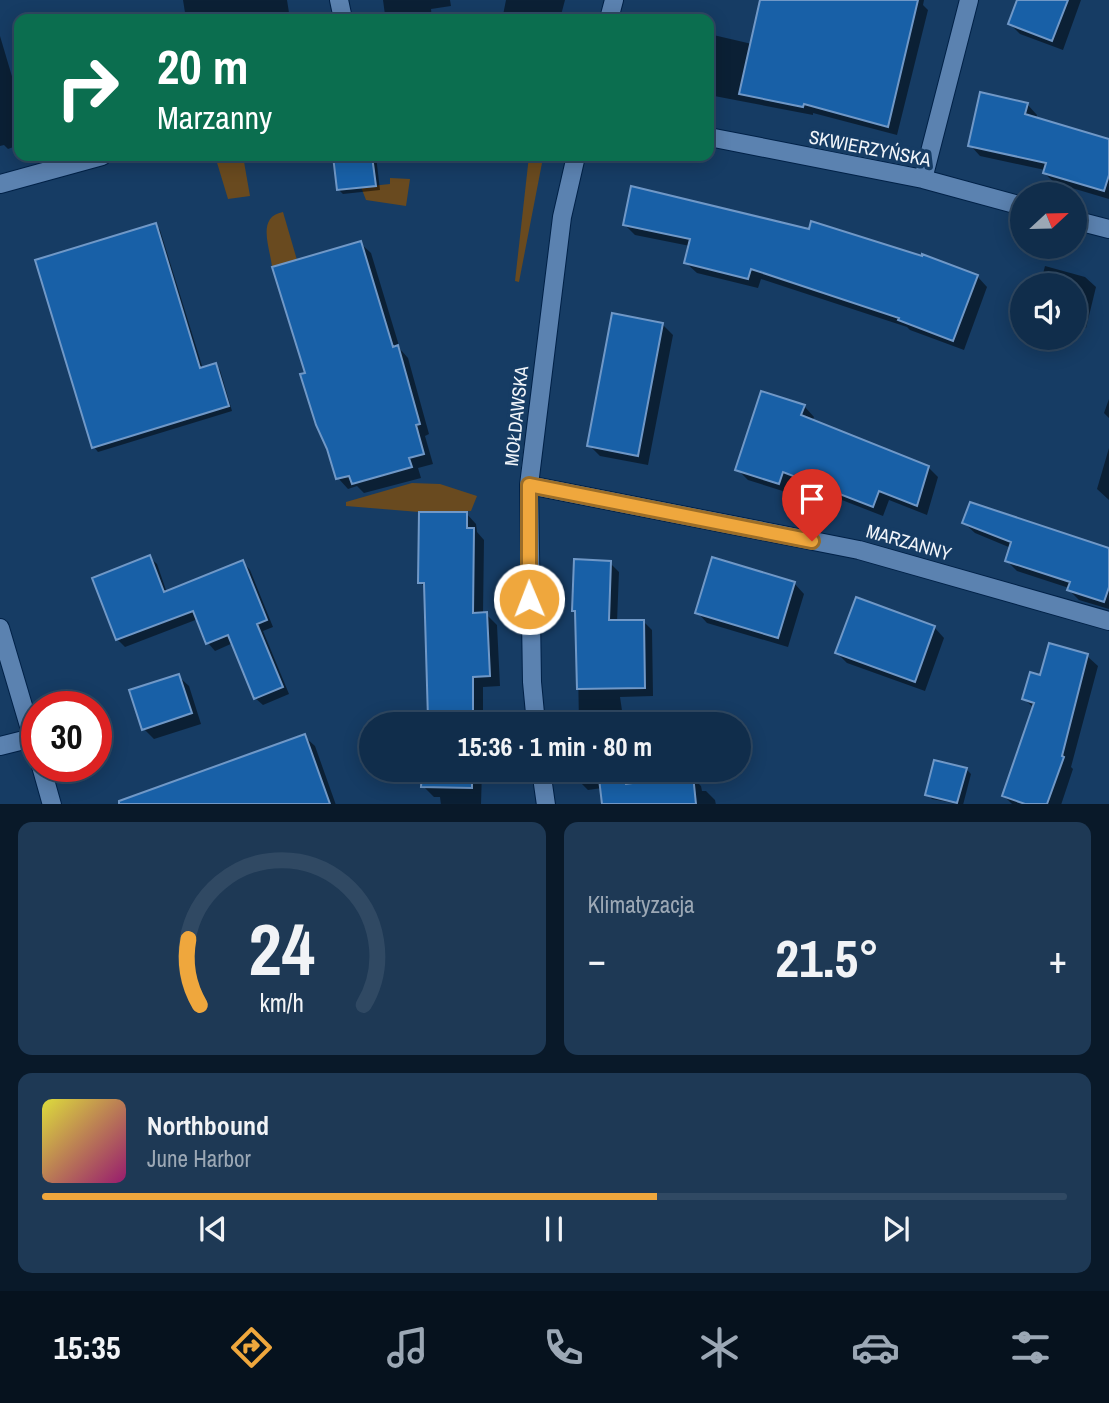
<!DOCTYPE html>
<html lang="pl">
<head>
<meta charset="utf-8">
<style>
  :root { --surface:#102d4b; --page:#1e3955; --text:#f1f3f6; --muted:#9ca8b5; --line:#304963; --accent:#efa73d }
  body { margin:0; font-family:"Archivo Narrow",sans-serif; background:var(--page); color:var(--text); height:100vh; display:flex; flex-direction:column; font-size:26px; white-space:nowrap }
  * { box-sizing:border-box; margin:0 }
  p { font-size:23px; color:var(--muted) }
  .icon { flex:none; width:38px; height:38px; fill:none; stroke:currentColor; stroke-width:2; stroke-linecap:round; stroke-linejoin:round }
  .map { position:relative; height:804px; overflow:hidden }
  .panel { display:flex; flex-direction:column; gap:18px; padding:18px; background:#091929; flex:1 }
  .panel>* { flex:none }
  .top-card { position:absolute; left:14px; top:14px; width:700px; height:147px; border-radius:14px; box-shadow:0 4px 18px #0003,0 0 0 2px var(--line); background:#0b6e4f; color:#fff; overflow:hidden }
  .needle { width:46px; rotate:68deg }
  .fabs { position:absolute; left:1010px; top:182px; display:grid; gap:14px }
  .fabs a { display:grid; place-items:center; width:77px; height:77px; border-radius:50%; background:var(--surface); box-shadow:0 4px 18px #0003,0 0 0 2px var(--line); font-size:35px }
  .speed { position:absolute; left:21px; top:691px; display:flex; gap:14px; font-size:35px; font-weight:700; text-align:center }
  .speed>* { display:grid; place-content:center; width:91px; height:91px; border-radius:50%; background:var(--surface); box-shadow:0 4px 18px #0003,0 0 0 2px var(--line); line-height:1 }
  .speed .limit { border:10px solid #d22; background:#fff; color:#111 }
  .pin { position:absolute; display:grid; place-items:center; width:60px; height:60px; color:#fff; margin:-72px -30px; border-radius:50% 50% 50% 0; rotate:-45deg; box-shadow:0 0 7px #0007 }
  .pin .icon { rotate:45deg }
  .me { position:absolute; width:77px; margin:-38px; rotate:359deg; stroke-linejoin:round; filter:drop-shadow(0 0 5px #0008) }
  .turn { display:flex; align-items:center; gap:24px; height:147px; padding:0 28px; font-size:32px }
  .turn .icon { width:91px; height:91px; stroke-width:2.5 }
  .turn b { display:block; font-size:49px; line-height:60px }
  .big { font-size:52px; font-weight:800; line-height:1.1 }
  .panel .tile { flex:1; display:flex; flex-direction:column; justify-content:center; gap:10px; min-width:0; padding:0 24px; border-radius:14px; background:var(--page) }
  .panel .dial { align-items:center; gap:0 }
  .dial svg { height:182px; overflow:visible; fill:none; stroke:var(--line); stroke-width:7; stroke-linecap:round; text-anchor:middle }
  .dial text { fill:var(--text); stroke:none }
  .song { display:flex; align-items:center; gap:21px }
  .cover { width:84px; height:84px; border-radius:10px; background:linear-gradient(135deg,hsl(60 70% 55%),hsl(320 70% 35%)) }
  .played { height:7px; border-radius:4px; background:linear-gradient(90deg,var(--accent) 60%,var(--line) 60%) }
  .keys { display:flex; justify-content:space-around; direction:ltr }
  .heat { display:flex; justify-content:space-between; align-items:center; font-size:38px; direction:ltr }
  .panel .tiles { flex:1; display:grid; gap:18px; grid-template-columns:1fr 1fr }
  .tile:last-child { grid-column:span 2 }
  .trip { position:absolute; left:359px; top:712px; width:392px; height:70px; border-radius:35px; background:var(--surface); box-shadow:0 4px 18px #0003,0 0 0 2px var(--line); font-weight:800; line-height:70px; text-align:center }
  .tab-bar { display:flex; height:112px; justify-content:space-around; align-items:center; background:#06121e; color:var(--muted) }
  .tab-bar .icon { width:49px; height:49px }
  .tab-bar .on { color:var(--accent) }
  .tab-bar b { font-size:32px; color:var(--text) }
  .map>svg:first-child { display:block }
  .green { fill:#694a1f }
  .shadow { fill:#0007 }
  .building { fill:#1860a7; stroke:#7098c7; stroke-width:2 }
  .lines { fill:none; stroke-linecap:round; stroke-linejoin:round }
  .minor-casing { stroke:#002147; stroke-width:20 }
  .minor { stroke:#5b82b0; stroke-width:18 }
  .route-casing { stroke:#9b6d28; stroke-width:18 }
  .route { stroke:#efa73d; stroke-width:12 }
  .labels { text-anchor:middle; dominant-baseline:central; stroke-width:7; stroke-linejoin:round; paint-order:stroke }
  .street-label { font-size:19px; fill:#f1f5fa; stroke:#163c64 }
</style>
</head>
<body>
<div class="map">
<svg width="1109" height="805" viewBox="0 0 1109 805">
  <rect width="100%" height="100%" fill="#163c64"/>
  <!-- green -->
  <path class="green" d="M215,156H243L250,196L228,199Z
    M529,156H537L542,163L519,282L515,281Z
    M390,178L410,179L406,206L366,200L361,187L390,184Z
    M283,212L297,260L272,267C270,247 256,217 283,212Z
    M412,483L440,484L477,496L471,511L419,512L346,506V502Z"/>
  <!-- shadow -->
  <path class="shadow" d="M183,0H287L290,19H186Z
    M383,0H450L451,6L431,9L432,19H390L385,15Z
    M506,0H565L560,19H507L503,15Z
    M761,0H924L923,5L928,10L897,135L813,113V115L709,95V34L752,44Z
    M1019,0H1081L1063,50L1020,34L1010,24Z
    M0,36L19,100V145L8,149L4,145L0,146Z
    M1027,104L1037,115L1036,119L1109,141V199L1055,183L1044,173L1045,170L980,156L970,145Z
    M335,156H376L380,190L343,194L338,189Z
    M155,225L160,230L203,369L215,365L220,370L232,411L98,452L94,447Z
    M625,225L977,276L987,287L964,350L910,330L907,327L761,279L758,288L697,273L686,263L690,246L635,235Z
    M360,243L371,253L400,349L408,358L429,434L425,436L433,464L418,468L421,478L364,493L357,486L348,489L338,478L307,374Z
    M1045,266L1085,277L1096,287L1086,328L1074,325V285H1040Z
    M662,324L673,335L648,465L600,456L589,445Z
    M1109,399V418L1104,413Z
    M804,406L814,417L812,421L928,467L938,477L927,515L889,500L883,516L793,481L789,493L748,480L737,469Z
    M1109,448V500L1097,489Z
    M466,513L476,524L477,532L484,540L483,614H486L497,625L500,686L483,687V724H424V721H430L426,589L420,582Z
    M964,523L1109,550V609L1079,600L1069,590V588L1017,571L1007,561L1011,548L975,533Z
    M149,557L157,564L167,593L243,562L250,570L273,627L263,631L289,694L263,705L255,698L233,643L215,651L208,643L198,619L125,647L117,639Z
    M610,563L619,572L617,622L643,621L652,630L653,696L620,697L624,724H579L577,614L573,610Z
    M794,583L804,594L788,647L707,623L697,612Z
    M934,627L944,638L925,691L847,663L837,653Z
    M1087,656L1098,666L1071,767L1073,769L1061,805H1013L1004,796L1034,708L1024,699L1041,677Z
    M178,676L189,686L201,724L154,739L144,729Z
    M304,736L315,746L336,805H169L162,787Z
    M966,769L971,774L963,805L932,799L927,794Z
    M423,770H482L481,805H441L440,797H434L423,786Z
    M578,770H631L633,785L692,777L701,786L702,791H706L715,800L716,805H604L602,788L588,790L579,781Z"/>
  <!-- building -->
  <path class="building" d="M760,0H918L888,127L804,104L803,107L739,94Z
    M1017,0H1068L1052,41L1008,24Z
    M980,92L1028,103L1025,114L1109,139V175L1104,191L1043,173L1046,163L968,146Z
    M333,156H372L376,186L337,190Z
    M631,186L809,229L811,221L922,256V254L978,275L953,341L898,320L899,318L751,269L748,279L684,263L690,239L623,225Z
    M156,223L200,368L216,363L229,406L92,448L35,260Z
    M361,241L393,347L398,345L420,424L416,425L424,454L409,458L412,467L352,484L349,476L336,479L327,449L316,425L300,374L305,373L272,267Z
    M612,313L663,323L638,456L587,446Z
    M761,391L805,405L801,415L929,466L917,506L879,491L873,507L783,472L779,484L735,470Z
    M970,502L1109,548V587L1104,602L1067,590L1070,582L1005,561L1011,542L962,523Z
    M419,512H467V528H474L473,613L487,612L490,676L473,677V724H422V719H428L424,583H418Z
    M150,555L164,592L243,560L267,620L257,624L283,687L254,699L228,635L206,644L193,611L116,640L92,578Z
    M712,557L795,582L778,638L695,613Z
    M574,559L611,561L609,620H644L645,688L577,689L575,611H572Z
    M856,597L935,626L915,682L835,653Z
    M1049,643L1088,654L1062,756L1064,757L1047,804H1025L1002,796L1034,703L1022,699L1030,672L1040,675Z
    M179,674L192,713L142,730L129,690Z
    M305,734L330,804H119V801Z
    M934,760L967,768L957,803L925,795Z
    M422,770H472V788L421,787Z
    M598,770H624L626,784L693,775L696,804H602Z"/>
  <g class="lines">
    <defs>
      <path id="minor" d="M339,0L343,19
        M609,19L614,0
        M709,137L923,179L1022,206
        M923,179L969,0
        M0,184L102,156
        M1074,220L1109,229
        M529,485L859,550L1109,621
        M0,628L37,753
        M536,724L532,682L529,485L562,217L576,156
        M0,746L32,738
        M41,766L52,805
        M541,770L546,805"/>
    </defs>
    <!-- minor casing -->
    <use href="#minor" class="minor-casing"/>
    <!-- minor -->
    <use href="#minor" class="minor"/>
  </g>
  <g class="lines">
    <defs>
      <path id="route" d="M529,599V485L812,541"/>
    </defs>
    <!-- route casing -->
    <use href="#route" class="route-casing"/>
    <!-- route -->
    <use href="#route" class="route"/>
  </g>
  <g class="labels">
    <!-- street labels -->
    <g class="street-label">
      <text transform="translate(870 148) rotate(11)">SKWIERZYŃSKA</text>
      <text transform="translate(516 416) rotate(-84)">MOŁDAWSKA</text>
      <text transform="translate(909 542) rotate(16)">MARZANNY</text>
    </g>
  </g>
</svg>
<div class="fabs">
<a><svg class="needle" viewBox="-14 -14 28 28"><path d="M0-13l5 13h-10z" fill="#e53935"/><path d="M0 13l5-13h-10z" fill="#9ca8b5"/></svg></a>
<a><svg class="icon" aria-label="sound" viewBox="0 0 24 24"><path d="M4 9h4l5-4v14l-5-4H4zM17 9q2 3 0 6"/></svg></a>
</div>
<div class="speed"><div class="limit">30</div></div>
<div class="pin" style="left:812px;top:541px;background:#d93025"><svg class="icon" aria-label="arrive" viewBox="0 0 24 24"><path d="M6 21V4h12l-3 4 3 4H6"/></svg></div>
<svg class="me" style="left:529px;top:599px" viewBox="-20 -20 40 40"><circle r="17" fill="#efa73d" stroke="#fff" stroke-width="3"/><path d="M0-11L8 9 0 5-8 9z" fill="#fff"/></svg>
<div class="trip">15:36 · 1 min · 80 m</div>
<div class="top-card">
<div class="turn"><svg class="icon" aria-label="right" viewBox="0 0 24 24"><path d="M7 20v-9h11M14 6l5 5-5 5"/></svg><div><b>20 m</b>Marzanny</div></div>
</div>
</div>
<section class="panel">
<div class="tiles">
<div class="tile dial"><svg viewBox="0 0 100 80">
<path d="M14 69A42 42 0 1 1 86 69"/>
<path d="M14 69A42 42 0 0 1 9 40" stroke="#efa73d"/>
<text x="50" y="56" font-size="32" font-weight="700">24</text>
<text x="50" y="72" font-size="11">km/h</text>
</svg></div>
<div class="tile"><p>Klimatyzacja</p>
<div class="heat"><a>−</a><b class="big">21.5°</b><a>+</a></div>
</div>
<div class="tile">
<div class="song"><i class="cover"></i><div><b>Northbound</b><p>June Harbor</p></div></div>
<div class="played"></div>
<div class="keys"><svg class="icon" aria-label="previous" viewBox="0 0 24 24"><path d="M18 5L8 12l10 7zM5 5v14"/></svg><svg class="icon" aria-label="pause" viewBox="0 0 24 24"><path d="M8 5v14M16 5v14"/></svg><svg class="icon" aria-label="next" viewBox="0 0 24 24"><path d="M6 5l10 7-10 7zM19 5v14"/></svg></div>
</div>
</div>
</section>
<nav class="tab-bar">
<b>15:35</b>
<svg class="icon on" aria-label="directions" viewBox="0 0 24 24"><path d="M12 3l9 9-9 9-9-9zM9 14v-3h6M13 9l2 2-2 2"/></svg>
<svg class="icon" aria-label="music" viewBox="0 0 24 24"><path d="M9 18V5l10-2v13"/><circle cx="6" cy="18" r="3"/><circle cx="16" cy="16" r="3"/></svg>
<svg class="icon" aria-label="phone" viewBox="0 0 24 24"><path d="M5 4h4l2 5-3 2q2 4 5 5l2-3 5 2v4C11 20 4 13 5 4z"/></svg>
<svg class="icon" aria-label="climate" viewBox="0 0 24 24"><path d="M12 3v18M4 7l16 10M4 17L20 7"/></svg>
<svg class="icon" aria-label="car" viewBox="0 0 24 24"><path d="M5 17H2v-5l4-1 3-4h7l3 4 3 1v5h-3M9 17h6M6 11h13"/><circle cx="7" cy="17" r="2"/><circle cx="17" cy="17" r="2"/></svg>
<svg class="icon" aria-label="filters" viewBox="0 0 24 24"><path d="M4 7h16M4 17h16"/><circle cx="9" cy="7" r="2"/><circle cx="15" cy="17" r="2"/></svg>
</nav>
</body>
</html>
